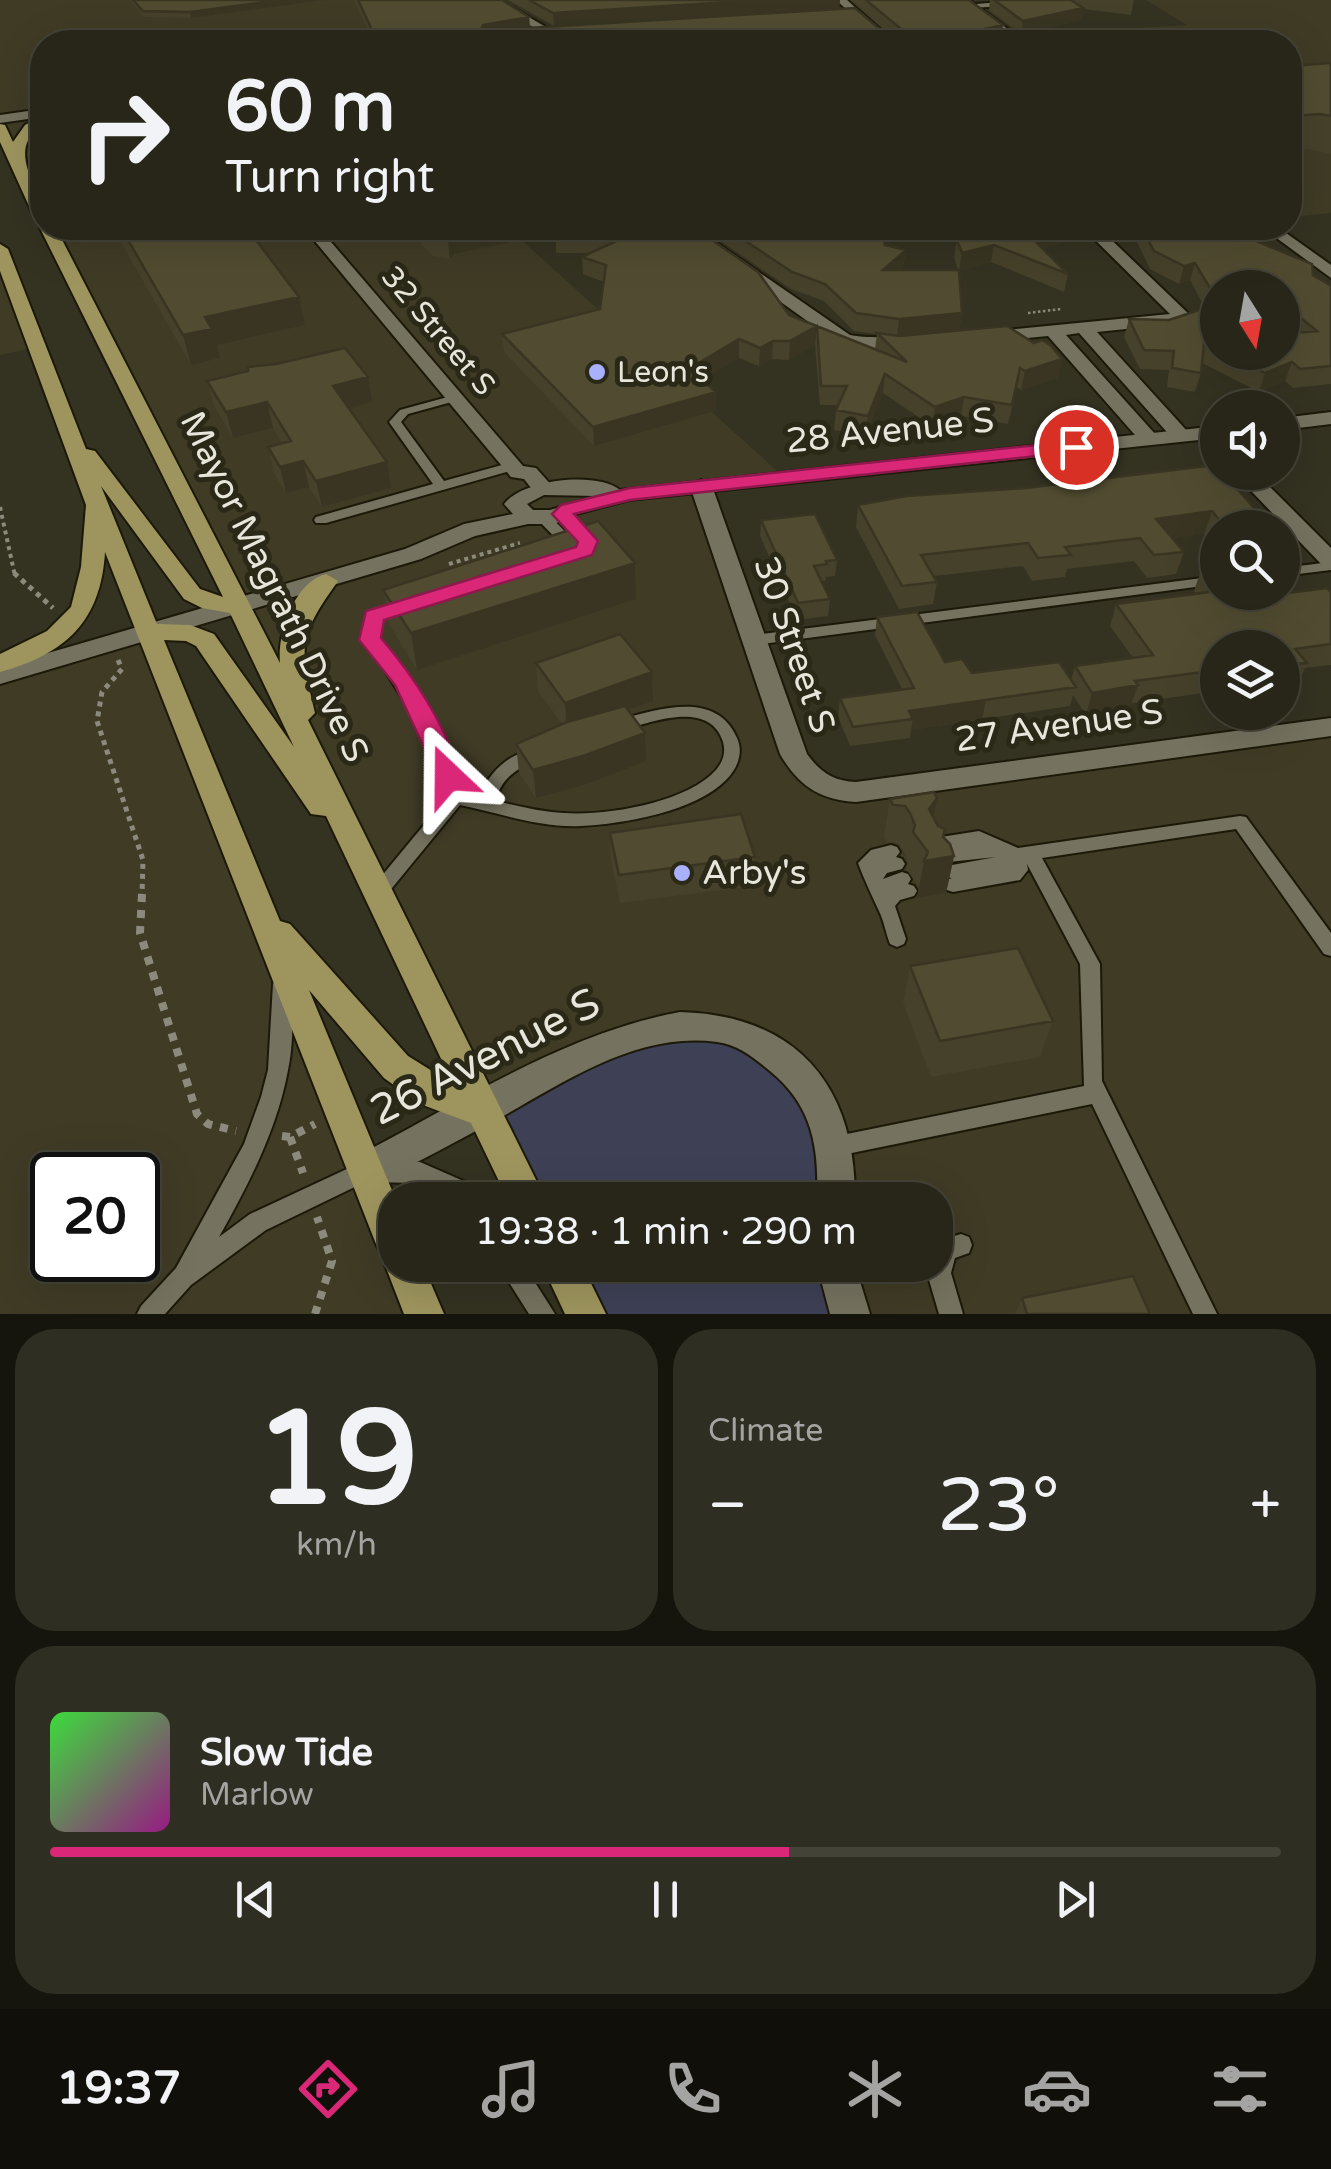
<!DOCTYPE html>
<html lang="en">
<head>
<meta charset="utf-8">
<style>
  :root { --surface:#272619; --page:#2f2e22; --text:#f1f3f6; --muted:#a4a5a2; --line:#434338; --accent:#db2777 }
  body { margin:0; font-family:"Varela Round",sans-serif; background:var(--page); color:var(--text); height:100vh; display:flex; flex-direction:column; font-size:38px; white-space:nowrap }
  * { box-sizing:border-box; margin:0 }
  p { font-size:32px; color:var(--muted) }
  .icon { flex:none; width:55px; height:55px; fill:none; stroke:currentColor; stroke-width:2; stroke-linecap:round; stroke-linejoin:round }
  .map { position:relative; height:1314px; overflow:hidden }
  .panel { display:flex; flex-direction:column; gap:15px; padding:15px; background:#15150e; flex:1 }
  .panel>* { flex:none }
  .guide { position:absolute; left:30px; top:30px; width:1272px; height:210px; border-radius:40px; box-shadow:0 10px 40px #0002,0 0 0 2px var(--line); background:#272619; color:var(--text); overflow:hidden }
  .needle { width:65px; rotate:169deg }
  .tools { position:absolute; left:1200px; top:270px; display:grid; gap:20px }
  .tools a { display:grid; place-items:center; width:100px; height:100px; border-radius:50%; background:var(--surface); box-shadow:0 10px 40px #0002,0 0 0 2px var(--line); font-size:50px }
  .speed { position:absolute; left:30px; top:1152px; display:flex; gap:20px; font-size:50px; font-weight:700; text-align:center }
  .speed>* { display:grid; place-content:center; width:130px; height:130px; border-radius:50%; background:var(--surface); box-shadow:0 10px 40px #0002,0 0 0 2px var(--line); line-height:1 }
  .speed .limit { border:5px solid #111; border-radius:15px; background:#fff; color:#111 }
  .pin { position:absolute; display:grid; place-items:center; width:85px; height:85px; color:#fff; margin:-42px; border:5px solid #fff; border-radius:50%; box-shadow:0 2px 10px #0007 }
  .me { position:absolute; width:110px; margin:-55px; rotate:337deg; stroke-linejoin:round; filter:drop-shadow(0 0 8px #0008) }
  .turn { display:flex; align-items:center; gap:35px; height:210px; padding:0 30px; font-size:45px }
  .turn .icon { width:130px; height:130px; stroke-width:2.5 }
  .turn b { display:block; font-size:70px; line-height:85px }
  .big { font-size:75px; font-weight:600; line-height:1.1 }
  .panel .widget { flex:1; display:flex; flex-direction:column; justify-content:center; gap:15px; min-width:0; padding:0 35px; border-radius:40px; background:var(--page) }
  .panel .dial { align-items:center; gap:0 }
  .dial b { font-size:130px; line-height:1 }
  .song { display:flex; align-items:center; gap:30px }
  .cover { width:120px; height:120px; border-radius:15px; background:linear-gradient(135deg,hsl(120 70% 55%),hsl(310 70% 35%)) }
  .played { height:10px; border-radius:5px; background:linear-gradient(90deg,var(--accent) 60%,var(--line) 60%) }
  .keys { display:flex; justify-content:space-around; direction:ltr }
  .heat { display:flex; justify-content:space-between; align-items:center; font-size:55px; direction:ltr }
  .panel .tiles { flex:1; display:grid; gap:15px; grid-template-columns:1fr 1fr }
  .widget:last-child { grid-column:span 2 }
  .trip { position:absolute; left:378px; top:1182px; width:575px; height:100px; border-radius:40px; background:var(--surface); box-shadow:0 10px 40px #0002,0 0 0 2px var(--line); font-weight:600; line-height:100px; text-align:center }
  .tabs { display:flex; height:160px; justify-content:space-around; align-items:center; background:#100f0a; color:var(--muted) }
  .tabs .icon { width:70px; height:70px }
  .tabs .selected { color:var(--accent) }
  .tabs b { font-size:45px; color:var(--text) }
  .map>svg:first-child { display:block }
  .built { fill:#3f3b25; fill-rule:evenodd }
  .green { fill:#3e4056 }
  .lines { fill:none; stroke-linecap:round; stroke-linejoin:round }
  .service-casing { stroke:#1c1909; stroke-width:4 }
  .minor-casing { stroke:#1c1909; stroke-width:4 }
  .tertiary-casing { stroke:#1c1909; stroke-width:4 }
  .primary-casing { stroke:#1c1909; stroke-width:4 }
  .path-far3 { stroke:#8b8a7c; stroke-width:2.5; stroke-dasharray:2.5 2.5; stroke-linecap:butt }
  .path-far2 { stroke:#8b8a7c; stroke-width:4; stroke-dasharray:4 4; stroke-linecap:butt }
  .path-far1 { stroke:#8b8a7c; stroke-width:5; stroke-dasharray:5 5; stroke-linecap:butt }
  .path { stroke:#8b8a7c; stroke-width:8; stroke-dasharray:8 8; stroke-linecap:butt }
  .service { fill:#75725f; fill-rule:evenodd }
  .minor { fill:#75725f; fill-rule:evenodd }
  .tertiary { fill:#75725f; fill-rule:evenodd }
  .primary { fill:#9e955e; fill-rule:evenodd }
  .wall { fill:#46412a }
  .shaded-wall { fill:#393522 }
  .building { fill:#514c31; stroke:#393522; stroke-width:2.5 }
  .route { fill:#db2777; stroke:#8e194d; stroke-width:2.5 }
  .poi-dot { fill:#a9b0fc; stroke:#2a2817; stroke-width:4 }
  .labels { text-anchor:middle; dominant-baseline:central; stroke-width:10; stroke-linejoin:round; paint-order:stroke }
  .far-street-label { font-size:30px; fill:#e7e6db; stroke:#2a2817 }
  .far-poi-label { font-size:30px; fill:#e7e6db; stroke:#2a2817; text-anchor:start }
  .street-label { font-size:35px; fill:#e7e6db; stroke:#2a2817 }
  .poi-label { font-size:35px; fill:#e7e6db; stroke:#2a2817; text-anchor:start }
  .near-street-label { font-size:42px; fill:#e7e6db; stroke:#2a2817 }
</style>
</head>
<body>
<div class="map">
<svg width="1331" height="1314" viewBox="0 0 1331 1314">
  <rect width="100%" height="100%" fill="#343221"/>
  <!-- built -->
  <path class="built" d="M0,0H375L418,33L356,42H42V213L0,128Z
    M1146,0H1331V213L1290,217V42H1019L1009,36L1187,25Z
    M50,228H508L784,477L702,486L794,754L825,788L1331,727V1314H850L836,1265H935V1200H836L481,1110Z
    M0,249L38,347L0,355Z
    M151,632L395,1265L425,1314H0V676ZM52,1175H138V1260H52Z"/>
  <!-- green -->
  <path class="green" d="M640,1031L745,1035L818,1097L836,1200H527L481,1110Z
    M561,1265H836L850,1314H586Z"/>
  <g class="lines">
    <defs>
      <path id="service" d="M455,395L461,398L459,400L408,414L401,422L444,481L513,462L519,466L517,469L326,523H316L314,520L316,517L433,484L389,422L400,410Z
        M545,515L550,516L577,544L579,547L577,550H567L540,522L538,519L540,516Z
        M1331,562V570L1282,576V568Z
        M1218,576V584L755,645L748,640L755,635Z
        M403,602L410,606L408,609L381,619L377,638C415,686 443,736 463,793L480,797C488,771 515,747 544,750L546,754L544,758C521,766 501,776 496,801C518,806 541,812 564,813C606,816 686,803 716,770C723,762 726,752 723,742C710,699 650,722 621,731L615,729L613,725L615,721L621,719C660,709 716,690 737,738C744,753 737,769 726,780C696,811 624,824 581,826C540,828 500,813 460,805L383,899L377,901L371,899L368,894L371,889L447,797C425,732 402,694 363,639L369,613Z
        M1240,816L1246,817L1331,933V956L1324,954L1236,829L1042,858L1100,964L1102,1081L1217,1314H1193L1092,1104L837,1156L829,1153L826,1146L829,1139L837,1136L1084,1086L1080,964L1027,864L1028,870L1020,880L953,892L947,890L944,885L947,880L952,878L941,877L938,872L941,867L996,857L939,863L933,861L930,856L934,851L928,849L925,844L928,839L979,831L1018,848Z
        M891,845L897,847L900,852L896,857L902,859L905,864L902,869L887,873L883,879L902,872L908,874L911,879L908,884L914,886L917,891L914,896L900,900L895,906L906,939L904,944L897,947L890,944C886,934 884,921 879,911C872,896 864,879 858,863L871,850Z
        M283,976L290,978L293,984C292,1013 294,1042 288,1070C277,1130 248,1185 219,1237L250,1214L364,1161L420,1162L468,1183L478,1200H453L419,1183L365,1182L266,1230L191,1285L165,1314H137L141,1306L176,1268L244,1144L261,1097L268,1070L273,984L276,978Z
        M961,1234L969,1237L972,1245L969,1253L955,1258L951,1273L963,1314H939L927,1273L930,1265H935V1248L938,1241Z
        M498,1265H524L555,1314H529Z"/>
      <path id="minor" d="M488,0H500L556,33L546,35Z
        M836,0H847L894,42H883Z
        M1023,0L1027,5L969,8L964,5Z
        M42,109V117L0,123V115Z
        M304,228H319L523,466L536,468L554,488L551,493H535L524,479L511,477Z
        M678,228H695L850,335C871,340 903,333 919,344C899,359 861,349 838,343Z
        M1083,228H1099L1193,318L1184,323L1097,332L1188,432V440H1174L1079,333L1066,335L1156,435V443H1142L1048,336L985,342L976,337L985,332L1170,314Z
        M1204,427L1218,435V453L1211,451L1194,433Z
        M1233,472H1255L1331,548V568L1323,566Z
        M701,480L712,486L807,754C820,772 833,781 856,782L1331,718V736L856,802C819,800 798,785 780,754L690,486Z
        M680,1012C796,1015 856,1085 855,1200H817C819,1148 813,1106 770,1071C754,1058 739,1045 717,1042C638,1031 564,1082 498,1119C458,1141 417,1162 377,1183L364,1188L351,1183L346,1171L351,1159C458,1105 561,1034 680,1012Z
        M817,1265H855L870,1314H830Z"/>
      <path id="tertiary" d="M957,0H969L1025,42H1012Z
        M1263,228H1279L1331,265V278Z
        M1331,412V424L1282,430V418Z
        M1218,426V438L629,500L576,514L554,524H528L475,536L421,559L0,684V667L405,549L464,524L513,514L504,504C523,479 597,471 620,490ZM544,495L597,496L550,510H533L527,504Z"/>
      <path id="primary" d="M42,116V125C3,152 44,188 42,222L34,217L0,142V124L5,125L13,142L25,125Z
        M42,225L56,228L280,663C277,634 294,582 326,574L338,581C298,637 299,646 315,713L308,720L546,1200H508L471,1123L420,1104L384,1078L309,990L396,1200L395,1265H423L444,1314H404L385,1265L387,1260L382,1257L376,1244L105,552C101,621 66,654 0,672V654L47,631L71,607L81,567L86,505L0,271V244L8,249L86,449L95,451L200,589L223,597L40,228ZM101,486L184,599L202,608L230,613L294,747L214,634L190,625L157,624ZM164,640L186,641L196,646L311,814L326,816L453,1084L408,1056L290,924L280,921Z
        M542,1265H582L606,1314H565Z"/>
    </defs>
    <!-- service casing -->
    <use href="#service" class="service-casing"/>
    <!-- minor casing -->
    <use href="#minor" class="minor-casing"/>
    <!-- tertiary casing -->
    <use href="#tertiary" class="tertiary-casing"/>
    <!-- primary casing -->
    <use href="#primary" class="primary-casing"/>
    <!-- path-far3 -->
    <path class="path-far3" d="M1028,313L1061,309"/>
    <!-- path-far2 -->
    <path class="path-far2" d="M0,507L15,576
      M449,564L520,543"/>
    <!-- path-far1 -->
    <path class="path-far1" d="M14,573L53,608
      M118,660L122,669L102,692L97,721L143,860L142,896"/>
    <!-- path -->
    <path class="path" d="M142,894L140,933L197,1114L208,1124L236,1131
      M282,1136L290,1137L315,1124
      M290,1137L303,1173
      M315,1314L332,1261L317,1217"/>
    <!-- service -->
    <use href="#service" class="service"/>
    <!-- minor -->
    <use href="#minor" class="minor"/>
    <!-- tertiary -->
    <use href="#tertiary" class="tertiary"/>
    <!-- primary -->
    <use href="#primary" class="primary"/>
  </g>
  <!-- wall -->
  <path class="wall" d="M130,0H325L191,18L144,17Z
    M354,0H502L529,17L530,28L887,32L850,0H969L1001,38L374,42Z
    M508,0H840L839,8L554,26Z
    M990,0H1134L1131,15L1083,9L1080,20L1021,34L989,10Z
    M1331,63V154L1308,149L1290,150V66Z
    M113,228H228L299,297L305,325L217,345L220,358L191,365Z
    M405,228H695L789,315L875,349L877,334L854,331L824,301L791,289L701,228H838L831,234L906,250L903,267L900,270H958L954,257L957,240L980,231L953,228H1088L1086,236L1042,248L1068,274L1064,292L991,262L959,271L962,313L959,331L1062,359L1058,378L1021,390L1017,387L1008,424L961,416L932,426L883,393L865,435L834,430L836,410L838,405H820L815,345L789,360L772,359L759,366L739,358L702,380L716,392L715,411L594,446L504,352L502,334L600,309L604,282L583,274L582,257L590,253H556V233L454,254L450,259L433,256Z
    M1106,228H1255L1256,241L1331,286V384L1293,388L1285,381L1259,392L1202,363L1201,373L1195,392L1167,387L1169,370L1140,369L1124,337L1129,319L1169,320L1218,317V352H1282L1291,334L1282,326V288H1218V308H1205L1190,280L1179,284L1150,269L1137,242Z
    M368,377L372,402L349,408L391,488L322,507L309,487L286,493L274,473L268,447L282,443L273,428L233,438L214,406L207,381Z
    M1215,465L1272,528H1218V549L1204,534L1172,538L1184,552L1176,574L1147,578L1134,561L1067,569L1065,577L1032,581L1023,566L934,576L937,582L933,604L899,609L856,527L858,505L1026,488Z
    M761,520L837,560L835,576L826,577L825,581H821L830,599L828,616L797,620L760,536Z
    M1201,570L1257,597L1331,592V665L1305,668L1298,685L1282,686V648H1218V691L1132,703L1130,707L1086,715L1073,695L1070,706L911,730L910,738L850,746L838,717L840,698L902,689L875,635L877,617L945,662L972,673L1071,680L1075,666L1133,658L1110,626L1116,604L1196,594L1194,591Z
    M383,590L636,599L417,670L390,626Z
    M536,663L652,672L653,701L628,709L646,761L587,784L536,798L519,773L516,744L562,724L538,691Z
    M890,799L933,817L954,856L946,893L917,898L919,887L906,869L908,861L903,850L898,843L887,842L884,836Z
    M610,833L755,857L753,886L620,903L611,861Z
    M910,966L1053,1021L1040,1057L931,1077L903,1003Z
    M1022,1298L1150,1314H1015Z"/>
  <!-- shaded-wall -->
  <path class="shaded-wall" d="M281,0H325L191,18L190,12Z
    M763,0H840L839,8L554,26L553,13Z
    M1083,8L1080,20L1021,34L1023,21Z
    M529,17L530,30L481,31L483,25Z
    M1003,25L1001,38L983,42H943L944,38Z
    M499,228H560V232L454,254L450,259L448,241L452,237Z
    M819,228H838L811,250L813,233Z
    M1060,228H1088L1086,236L1026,253L1030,236Z
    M994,245L991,262L959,271L962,253Z
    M906,250L903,267L881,288L883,270Z
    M1195,263L1190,280L1179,284L1184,266Z
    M299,297L305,325L217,345L220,358L191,365L183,335L205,317Z
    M962,313L959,331L897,337L899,319Z
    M817,326L815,345L789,360L790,341Z
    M739,339V358L689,388V369Z
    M773,341L772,359L759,366L760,348Z
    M1062,359L1058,378L1021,390L1025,371Z
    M1292,362L1285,381L1259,392L1265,373Z
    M885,374L883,393L865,435L868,416Z
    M368,377L372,402L338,411L333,386Z
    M716,392L715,411L594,446L593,427Z
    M964,397L961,416L932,426L935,407Z
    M267,402L273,428L233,438L226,412Z
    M303,461L309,487L286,493L280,467Z
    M387,462L391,488L322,507L316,481Z
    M1212,511L1204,534L1149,541L1156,519Z
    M635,563L636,599L417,670L411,633Z
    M652,672L653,701L567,731L565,703Z
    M1138,685L1130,707L1086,715L1092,693Z
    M986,700L982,719L911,730L913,719L909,711Z
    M645,733L646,761L587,784L536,798L533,770Z
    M937,798L930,835L922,846L929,809Z
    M954,856L946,893L917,898L924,861Z"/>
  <!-- building -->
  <path class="building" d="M133,0H281L190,12L143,11Z
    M358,0H502L529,17L483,25L481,31L855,8L882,31L896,32L900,28L866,0H969L1003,25L944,38L961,42H374L387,41L372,30Z
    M529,0H763L553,13Z
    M994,0H1071L1083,8L1023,21Z
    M1331,63V116L1320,114L1290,116V66Z
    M121,228H228L230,230L247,228L299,297L205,317L212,329L183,335Z
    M419,228H499L452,237L448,241L431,239Z
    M557,228H695L758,272L789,315L907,362L877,333L900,336L1007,326L1034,343L1042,340L1050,345L1062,359L1025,371L1020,368L1012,405L964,397L935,407L885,374L868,416L836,410L847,386H821L817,326L790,341H773L760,348L739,339L689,369L716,392L593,427L502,334L600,309L606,265L582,257L627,236L555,235Z
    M726,228H819L813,233L883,236L885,245L906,250L883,270H959L962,313L899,319L856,313L825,284L792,272Z
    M988,228H1060L1030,236L1068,274L994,245L962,253L957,240Z
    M1142,228H1255L1256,241L1312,264L1313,275L1331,286V366L1300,369L1292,362L1265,373L1224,352H1282V334L1317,331L1282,303V288H1218V290H1211L1195,263L1184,266L1154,251Z
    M1202,309L1218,317V349L1204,343L1201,373L1172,368L1174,351L1144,350L1129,319L1169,320Z
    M345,348L368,377L333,386L387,462L316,481L303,461L280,467L268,447L291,441L267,402L226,412L207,381L248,371V367L276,364Z
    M1215,465L1218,467V472H1222L1272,528H1226L1212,511L1156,519L1184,552L1154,555L1140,538L1065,547L1071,555L1038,558L1028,543L921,555L937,582L902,586L858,505L907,496L1026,488Z
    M815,514L837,560L826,561L827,564L814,566L830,599L798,603L761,520Z
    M598,521L635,563L411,633L383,590Z
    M1218,567V590L1201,570Z
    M1327,588L1331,592V644L1295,649L1307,663L1282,665V648H1218V670L1135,681L1138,685L1092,693L1075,666L1153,655L1116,604L1218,591V592H1254L1257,597Z
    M917,612L945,662L962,659L972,673L1059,662L1076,687L909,711L913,719L853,727L840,698L914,688L877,617Z
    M620,634L652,672L565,703L536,663Z
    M625,706L645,733L586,755L533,770L516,744L567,722Z
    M934,792L937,798L929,809L938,826L945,829L943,837L950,844L954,856L924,861L928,852L913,832L915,825L910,813L905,806L893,805L890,799Z
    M741,814L755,857L619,875L610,833Z
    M1018,948L1053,1021L940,1041L910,966Z
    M1133,1276L1150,1314H1027L1022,1298Z"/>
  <!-- route -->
  <path class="route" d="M1076,441L1085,447L1083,451L630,500L574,514L598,541L592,555L384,620L381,638C416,679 445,724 461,776L457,782H440L395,685L359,640L366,611L576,547L578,542L552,514L561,505L630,488Z"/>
  <!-- markers -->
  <g class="poi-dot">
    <circle cx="597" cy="372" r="10"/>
    <circle cx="682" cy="873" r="10"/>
  </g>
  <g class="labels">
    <!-- far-street labels -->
    <g class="far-street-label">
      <text transform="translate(438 331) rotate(50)">32 Street S</text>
    </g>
    <!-- far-poi labels -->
    <g class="far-poi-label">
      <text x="617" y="372">Leon's</text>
    </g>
    <!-- street labels -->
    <g class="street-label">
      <text transform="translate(890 431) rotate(-6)">28 Avenue S</text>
      <text transform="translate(274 587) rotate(64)">Mayor Magrath Drive S</text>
      <text transform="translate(794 645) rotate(71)">30 Street S</text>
      <text transform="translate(1059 726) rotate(-8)">27 Avenue S</text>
    </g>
    <!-- poi labels -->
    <g class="poi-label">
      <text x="702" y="873">Arby's</text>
    </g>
    <!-- near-street labels -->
    <g class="near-street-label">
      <text transform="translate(485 1057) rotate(-27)">26 Avenue S</text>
    </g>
  </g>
</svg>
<div class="tools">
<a><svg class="needle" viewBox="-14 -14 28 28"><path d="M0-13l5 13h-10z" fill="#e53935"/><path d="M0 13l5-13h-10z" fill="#a4a5a2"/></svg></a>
<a><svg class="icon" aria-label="sound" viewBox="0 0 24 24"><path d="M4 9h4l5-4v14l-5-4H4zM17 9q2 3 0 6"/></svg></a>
<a><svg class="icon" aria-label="search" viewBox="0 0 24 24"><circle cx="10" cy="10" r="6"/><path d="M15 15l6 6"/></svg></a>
<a><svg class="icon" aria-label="layers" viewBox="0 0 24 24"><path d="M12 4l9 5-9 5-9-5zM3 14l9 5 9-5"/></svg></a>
</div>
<div class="speed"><div class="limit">20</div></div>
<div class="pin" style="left:1076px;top:447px;background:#d93025"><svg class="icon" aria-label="arrive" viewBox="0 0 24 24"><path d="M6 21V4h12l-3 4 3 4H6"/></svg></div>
<svg class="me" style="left:448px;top:776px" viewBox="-20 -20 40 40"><path d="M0-17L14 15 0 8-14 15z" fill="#db2777" stroke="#fff" stroke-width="4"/></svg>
<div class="trip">19:38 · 1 min · 290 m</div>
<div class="guide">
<div class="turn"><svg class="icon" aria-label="right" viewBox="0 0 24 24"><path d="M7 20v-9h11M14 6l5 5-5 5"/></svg><div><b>60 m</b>Turn right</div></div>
</div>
</div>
<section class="panel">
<div class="tiles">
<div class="widget dial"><b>19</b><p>km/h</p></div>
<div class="widget"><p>Climate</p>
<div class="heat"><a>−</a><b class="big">23°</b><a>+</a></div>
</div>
<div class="widget">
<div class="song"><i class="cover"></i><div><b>Slow Tide</b><p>Marlow</p></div></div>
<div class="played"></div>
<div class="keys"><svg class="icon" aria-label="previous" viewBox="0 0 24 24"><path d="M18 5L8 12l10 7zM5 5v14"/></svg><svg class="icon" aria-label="pause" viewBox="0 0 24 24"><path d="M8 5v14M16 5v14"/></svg><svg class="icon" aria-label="next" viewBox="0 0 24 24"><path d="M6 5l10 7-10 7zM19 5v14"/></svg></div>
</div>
</div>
</section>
<nav class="tabs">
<b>19:37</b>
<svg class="icon selected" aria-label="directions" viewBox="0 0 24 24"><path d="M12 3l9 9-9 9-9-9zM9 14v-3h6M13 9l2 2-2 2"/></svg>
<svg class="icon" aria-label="music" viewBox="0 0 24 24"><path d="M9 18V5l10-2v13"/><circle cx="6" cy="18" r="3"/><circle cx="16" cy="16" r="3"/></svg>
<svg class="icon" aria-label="phone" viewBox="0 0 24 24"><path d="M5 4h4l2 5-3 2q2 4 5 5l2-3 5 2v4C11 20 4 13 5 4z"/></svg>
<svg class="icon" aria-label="climate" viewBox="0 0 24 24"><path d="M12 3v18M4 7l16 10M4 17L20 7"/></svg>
<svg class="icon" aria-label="car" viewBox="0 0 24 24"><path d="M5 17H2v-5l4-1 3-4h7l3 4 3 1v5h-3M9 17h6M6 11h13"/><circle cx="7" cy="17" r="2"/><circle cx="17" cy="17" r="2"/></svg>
<svg class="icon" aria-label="filters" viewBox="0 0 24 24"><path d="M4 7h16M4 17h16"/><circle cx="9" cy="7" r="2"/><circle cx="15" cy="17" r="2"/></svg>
</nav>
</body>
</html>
